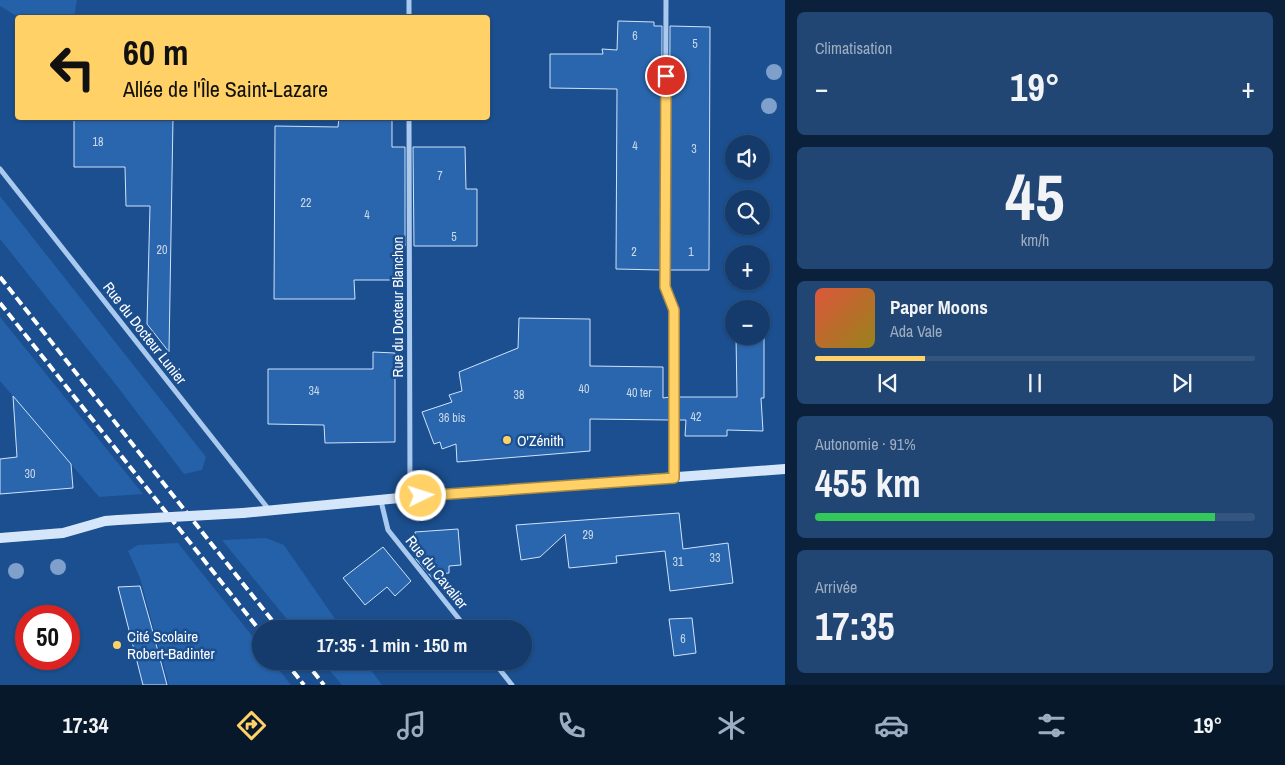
<!DOCTYPE html>
<html lang="fr">
<head>
<meta charset="utf-8">
<style>
  :root { --surface:#143b6b; --page:#214673; --text:#f1f3f6; --muted:#9dadc1; --line:#33557e; --accent:#ffd166 }
  body { margin:0; font-family:"Archivo Narrow",sans-serif; background:var(--page); color:var(--text); height:100vh; display:flex; flex-direction:column; font-size:19px; white-space:nowrap }
  * { box-sizing:border-box; margin:0 }
  p { font-size:16px; color:var(--muted) }
  .icon { flex:none; width:28px; height:28px; fill:none; stroke:currentColor; stroke-width:2; stroke-linecap:round; stroke-linejoin:round }
  .map { position:relative; flex:1; overflow:hidden }
  .panel { display:flex; flex-direction:column; gap:12px; padding:12px; background:#0b203b; width:500px }
  .panel>* { flex:none }
  .hud { position:absolute; left:15px; top:15px; width:475px; height:105px; border-radius:5px; box-shadow:0 1px 4px #0004,0 0 0 1px var(--line); background:#ffd166; color:#111; overflow:hidden }
  .tools { position:absolute; left:725px; top:135px; display:grid; gap:10px }
  .tools a { display:grid; place-items:center; width:45px; height:45px; border-radius:50%; background:var(--surface); box-shadow:0 1px 4px #0004,0 0 0 1px var(--line); font-size:25px }
  .speed { position:absolute; left:15px; top:605px; display:flex; gap:10px; font-size:25px; font-weight:700; text-align:center }
  .speed>* { display:grid; place-content:center; width:65px; height:65px; border-radius:50%; background:var(--surface); box-shadow:0 1px 4px #0004,0 0 0 1px var(--line); line-height:1 }
  .speed .limit { border:8px solid #d22; background:#fff; color:#111 }
  .pin { position:absolute; display:grid; place-items:center; width:42px; height:42px; color:#fff; margin:-21px; border:2px solid #fff; border-radius:50%; box-shadow:0 1px 5px #0007 }
  .me { position:absolute; width:55px; margin:-28px; rotate:86deg; stroke-linejoin:round; filter:drop-shadow(0 0 4px #0008) }
  .turn { display:flex; align-items:center; gap:18px; height:105px; padding:0 25px; font-size:22px }
  .turn .icon { width:65px; height:65px; stroke-width:2.5 }
  .turn b { display:block; font-size:35px; line-height:42px }
  .big { font-size:38px; font-weight:800; line-height:1.1 }
  .panel .tile { flex:1; display:flex; flex-direction:column; justify-content:center; gap:8px; min-width:0; padding:0 18px; border-radius:8px; background:var(--page) }
  .panel .dial { align-items:center; gap:0 }
  .dial b { font-size:65px; line-height:1 }
  .song { display:flex; align-items:center; gap:15px }
  .cover { width:60px; height:60px; border-radius:8px; background:linear-gradient(135deg,hsl(10 70% 55%),hsl(50 70% 35%)) }
  .played { height:5px; border-radius:2px; background:linear-gradient(90deg,var(--accent) 25%,var(--line) 25%) }
  .keys { display:flex; justify-content:space-around; direction:ltr }
  .heat { display:flex; justify-content:space-between; align-items:center; font-size:28px; direction:ltr }
  .charge { height:8px; border-radius:4px; background:linear-gradient(90deg,#34c759 91%,var(--line) 0) }
  .trip { position:absolute; left:252px; top:620px; width:280px; height:50px; border-radius:25px; background:var(--surface); box-shadow:0 1px 4px #0004,0 0 0 1px var(--line); font-weight:800; line-height:50px; text-align:center }
  .tab-bar { display:flex; height:80px; justify-content:space-around; align-items:center; background:#08182b; color:var(--muted) }
  .tab-bar .icon { width:35px; height:35px }
  .tab-bar .selected { color:var(--accent) }
  .tab-bar b { font-size:22px; color:var(--text) }
  main { display:flex; flex:1; min-height:0 }
  .map>svg:first-child { display:block }
  .green { fill:#2461a8 }
  .building { fill:#2a66ad; stroke:#cfe3fa }
  .lines { fill:none; stroke-linecap:round; stroke-linejoin:round }
  .street { stroke:#a9c9ee; stroke-width:5 }
  .secondary { stroke:#d6e6fa; stroke-width:10 }
  .rail { stroke:#fff; stroke-width:4; stroke-dasharray:9 4; stroke-linecap:butt }
  .secondary-bridge { stroke:#d6e6fa; stroke-width:10 }
  .tree { fill:#7ea0ca }
  .route-casing { stroke:#a68842; stroke-width:12 }
  .route { stroke:#ffd166; stroke-width:9 }
  .poi-dot { fill:#ffd166; stroke:#1b4f8f; stroke-width:2 }
  .labels { text-anchor:middle; dominant-baseline:central; stroke-width:5; stroke-linejoin:round; paint-order:stroke }
  .number-label { font-size:12px; fill:#cad9ea }
  .street-label { font-size:15px; fill:#fff; stroke:#1b4f8f }
  .poi-label { font-size:15px; fill:#fff; stroke:#1b4f8f; text-anchor:start }
</style>
</head>
<body>
<main>
<div class="map">
<svg width="785" height="685" viewBox="0 0 785 685">
  <rect width="100%" height="100%" fill="#1b4f8f"/>
  <!-- green -->
  <path class="green" d="M0,0H77L74,17H18L0,6Z
    M0,196L206,457L202,470L184,474L113,381L0,239Z
    M0,317L143,494L99,497L0,381Z
    M266,538L284,545L342,629H295L222,540Z
    M178,543L261,647V661H272L291,685H169L140,578L128,551L138,545Z
    M322,661H364L382,685H342Z"/>
  <!-- building -->
  <path class="building" d="M618,21L654,22V26H662L661,270L616,269L617,89L550,88V54H603L602,49L617,50Z
    M670,26L710,27L709,270H669Z
    M74,118H173L169,352L147,324L150,206H126L125,167H74Z
    M339,118H392V147H405V246H395V280H354L355,299H274L275,126L338,127Z
    M413,147H465L466,189H477V246H414Z
    M519,318L590,319V366L663,367V398L670,397V420L590,419V451L457,462L456,444L442,449L440,442L434,444L422,412L452,402L449,395L462,391L459,372L518,348Z
    M736,336H764V398H761L763,431L727,430V436H685L686,420H678V397H737Z
    M373,352L395,353V442L325,443L324,425L268,424V369H373Z
    M13,396L71,464L73,488L0,494V459L17,457Z
    M679,513L683,549L728,543L733,583L670,591L665,551L616,556L617,563L569,568L565,534L540,557L521,560L516,525Z
    M458,529L461,565L449,566V573L439,574L433,579L416,559L415,532Z
    M383,547L411,581L395,596L387,587L365,605L343,578Z
    M140,586L151,625L167,685H143L118,587Z
    M692,618L696,653L674,656L669,619Z"/>
  <g class="lines">
    <!-- street -->
    <path class="street" d="M409,0V18
      M666,0L665,287L674,310V478
      M409,118L410,497
      M0,169L270,511
      M381,501L388,530L467,629
      M493,661L512,685"/>
    <!-- secondary -->
    <path class="secondary" d="M243,513L410,497L785,469
      M0,538L63,533L105,521L118,520"/>
    <!-- rail -->
    <path class="rail" d="M0,277L279,629
      M0,303L261,632
      M285,661L304,685
      M305,661L324,685"/>
    <!-- secondary-bridge -->
    <path class="secondary-bridge" d="M118,520L243,513"/>
  </g>
  <!-- trees -->
  <g class="tree">
    <circle cx="774" cy="72" r="8"/>
    <circle cx="769" cy="106" r="8"/>
    <circle cx="58" cy="567" r="8"/>
    <circle cx="16" cy="571" r="8"/>
  </g>
  <g class="lines">
    <defs>
      <path id="route" d="M421,496L674,478V310L665,287L666,76"/>
    </defs>
    <!-- route casing -->
    <use href="#route" class="route-casing"/>
    <!-- route -->
    <use href="#route" class="route"/>
  </g>
  <!-- markers -->
  <g class="poi-dot">
    <circle cx="507" cy="440" r="5"/>
    <circle cx="117" cy="645" r="5"/>
  </g>
  <g class="labels">
    <!-- number labels -->
    <g class="number-label">
      <text x="635" y="36">6</text>
      <text x="695" y="44">5</text>
      <text x="98" y="142">18</text>
      <text x="635" y="146">4</text>
      <text x="694" y="149">3</text>
      <text x="440" y="176">7</text>
      <text x="306" y="203">22</text>
      <text x="367" y="215">4</text>
      <text x="454" y="237">5</text>
      <text x="162" y="250">20</text>
      <text x="634" y="252">2</text>
      <text x="691" y="252">1</text>
      <text x="584" y="389">40</text>
      <text x="314" y="391">34</text>
      <text x="639" y="393">40 ter</text>
      <text x="519" y="395">38</text>
      <text x="696" y="417">42</text>
      <text x="452" y="418">36 bis</text>
      <text x="30" y="474">30</text>
      <text x="588" y="535">29</text>
      <text x="715" y="558">33</text>
      <text x="678" y="562">31</text>
      <text x="683" y="639">6</text>
    </g>
    <!-- street labels -->
    <g class="street-label">
      <text transform="translate(397 307) rotate(-90)">Rue du Docteur Blanchon</text>
      <text transform="translate(145 333) rotate(52)">Rue du Docteur Lunier</text>
      <text transform="translate(437 572) rotate(51)">Rue du Cavalier</text>
    </g>
    <!-- poi labels -->
    <g class="poi-label">
      <text x="517" y="440">O'Zénith</text>
      <text x="127" y="636">Cité Scolaire<tspan x="127" dy="17">Robert-Badinter</tspan></text>
    </g>
  </g>
</svg>
<div class="tools">
<a><svg class="icon" aria-label="sound" viewBox="0 0 24 24"><path d="M4 9h4l5-4v14l-5-4H4zM17 9q2 3 0 6"/></svg></a>
<a><svg class="icon" aria-label="search" viewBox="0 0 24 24"><circle cx="10" cy="10" r="6"/><path d="M15 15l6 6"/></svg></a>
<a>+</a>
<a>−</a>
</div>
<div class="speed"><div class="limit">50</div></div>
<div class="pin" style="left:666px;top:76px;background:#d93025"><svg class="icon" aria-label="arrive" viewBox="0 0 24 24"><path d="M6 21V4h12l-3 4 3 4H6"/></svg></div>
<svg class="me" style="left:421px;top:496px" viewBox="-20 -20 40 40"><circle r="17" fill="#ffd166" stroke="#fff" stroke-width="3"/><path d="M0-11L8 9 0 5-8 9z" fill="#fff"/></svg>
<div class="trip">17:35 · 1 min · 150 m</div>
<div class="hud">
<div class="turn"><svg class="icon" aria-label="left" viewBox="0 0 24 24"><path d="M17 20v-9H6M10 6l-5 5 5 5"/></svg><div><b>60 m</b>Allée de l'Île Saint-Lazare</div></div>
</div>
</div>
<section class="panel">
<div class="tile"><p>Climatisation</p>
<div class="heat"><a>−</a><b class="big">19°</b><a>+</a></div>
</div>
<div class="tile dial"><b>45</b><p>km/h</p></div>
<div class="tile">
<div class="song"><i class="cover"></i><div><b>Paper Moons</b><p>Ada Vale</p></div></div>
<div class="played"></div>
<div class="keys"><svg class="icon" aria-label="previous" viewBox="0 0 24 24"><path d="M18 5L8 12l10 7zM5 5v14"/></svg><svg class="icon" aria-label="pause" viewBox="0 0 24 24"><path d="M8 5v14M16 5v14"/></svg><svg class="icon" aria-label="next" viewBox="0 0 24 24"><path d="M6 5l10 7-10 7zM19 5v14"/></svg></div>
</div>
<div class="tile"><p>Autonomie · 91%</p><b class="big">455 km</b><div class="charge"></div></div>
<div class="tile"><p>Arrivée</p><b class="big">17:35</b></div>
</section>
</main>
<nav class="tab-bar">
<b>17:34</b>
<svg class="icon selected" aria-label="directions" viewBox="0 0 24 24"><path d="M12 3l9 9-9 9-9-9zM9 14v-3h6M13 9l2 2-2 2"/></svg>
<svg class="icon" aria-label="music" viewBox="0 0 24 24"><path d="M9 18V5l10-2v13"/><circle cx="6" cy="18" r="3"/><circle cx="16" cy="16" r="3"/></svg>
<svg class="icon" aria-label="phone" viewBox="0 0 24 24"><path d="M5 4h4l2 5-3 2q2 4 5 5l2-3 5 2v4C11 20 4 13 5 4z"/></svg>
<svg class="icon" aria-label="climate" viewBox="0 0 24 24"><path d="M12 3v18M4 7l16 10M4 17L20 7"/></svg>
<svg class="icon" aria-label="car" viewBox="0 0 24 24"><path d="M5 17H2v-5l4-1 3-4h7l3 4 3 1v5h-3M9 17h6M6 11h13"/><circle cx="7" cy="17" r="2"/><circle cx="17" cy="17" r="2"/></svg>
<svg class="icon" aria-label="filters" viewBox="0 0 24 24"><path d="M4 7h16M4 17h16"/><circle cx="9" cy="7" r="2"/><circle cx="15" cy="17" r="2"/></svg>
<b>19°</b>
</nav>
</body>
</html>
